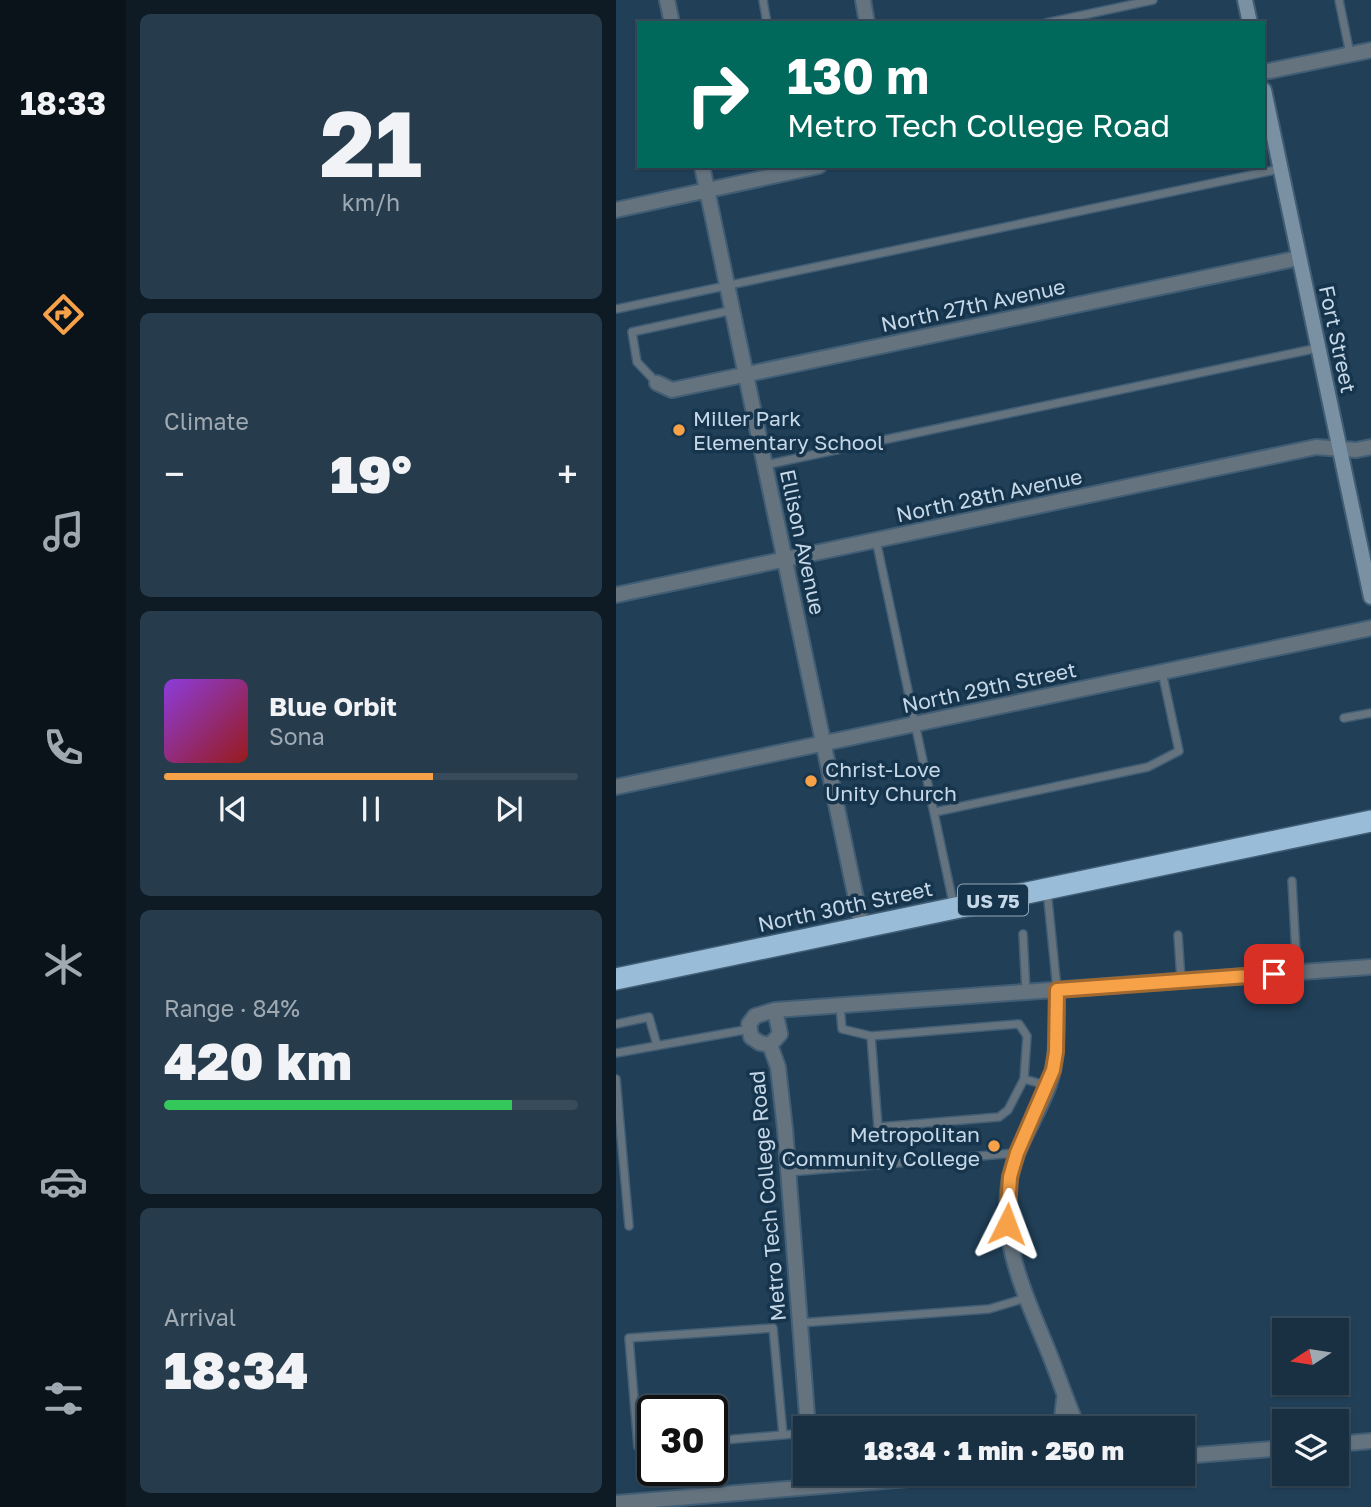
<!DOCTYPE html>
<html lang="en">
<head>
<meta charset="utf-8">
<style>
  :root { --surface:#193042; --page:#263c4d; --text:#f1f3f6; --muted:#9fa9b2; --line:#374b5b; --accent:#f7a248 }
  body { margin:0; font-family:"Golos Text",sans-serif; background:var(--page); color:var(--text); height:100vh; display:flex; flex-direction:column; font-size:26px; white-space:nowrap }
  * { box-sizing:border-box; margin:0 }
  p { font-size:23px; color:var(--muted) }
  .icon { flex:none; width:38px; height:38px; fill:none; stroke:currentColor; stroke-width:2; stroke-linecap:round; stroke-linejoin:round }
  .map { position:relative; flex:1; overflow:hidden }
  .details { display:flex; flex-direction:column; gap:14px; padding:14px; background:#0e1a24; width:490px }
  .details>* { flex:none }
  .banner { position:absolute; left:21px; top:21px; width:628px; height:147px; border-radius:0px; box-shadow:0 2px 5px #0004,0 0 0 2px var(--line); background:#00695c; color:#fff; overflow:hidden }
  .needle { width:46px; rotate:258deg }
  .controls { position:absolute; left:656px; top:1318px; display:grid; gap:14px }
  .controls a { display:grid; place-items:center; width:77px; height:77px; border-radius:0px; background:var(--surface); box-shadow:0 2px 5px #0004,0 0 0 2px var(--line); font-size:35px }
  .speed { position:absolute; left:21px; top:1395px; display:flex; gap:14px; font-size:35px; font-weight:700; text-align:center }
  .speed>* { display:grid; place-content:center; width:91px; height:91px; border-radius:50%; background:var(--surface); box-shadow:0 2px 5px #0004,0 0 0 2px var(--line); line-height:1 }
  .speed .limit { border:4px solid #111; border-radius:10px; background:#fff; color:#111 }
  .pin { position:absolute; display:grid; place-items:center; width:60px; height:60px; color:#fff; margin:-30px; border-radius:14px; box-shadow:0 4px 10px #0006 }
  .me { position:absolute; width:77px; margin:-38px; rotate:3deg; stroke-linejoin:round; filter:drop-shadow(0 0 5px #0008) }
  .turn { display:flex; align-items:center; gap:24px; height:147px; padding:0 35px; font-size:32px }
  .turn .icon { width:91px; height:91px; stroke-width:2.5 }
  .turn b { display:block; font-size:49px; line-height:60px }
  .big { font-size:52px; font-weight:800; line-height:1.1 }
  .details .tile { flex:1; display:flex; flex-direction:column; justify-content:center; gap:10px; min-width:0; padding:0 24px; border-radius:10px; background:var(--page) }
  .details .dial { align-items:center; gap:0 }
  .dial b { font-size:91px; line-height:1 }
  .song { display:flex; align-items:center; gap:21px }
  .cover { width:84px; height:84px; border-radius:10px; background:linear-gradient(135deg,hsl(270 70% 55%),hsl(0 70% 35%)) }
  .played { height:7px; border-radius:4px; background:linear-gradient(90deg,var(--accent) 65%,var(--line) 65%) }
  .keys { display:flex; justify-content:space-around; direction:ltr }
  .heat { display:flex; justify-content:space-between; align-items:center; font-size:38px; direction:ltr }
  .charge { height:10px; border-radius:5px; background:linear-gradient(90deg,#34c759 84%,var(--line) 0) }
  .trip { position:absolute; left:177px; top:1416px; width:402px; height:70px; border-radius:0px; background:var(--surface); box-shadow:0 2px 5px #0004,0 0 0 2px var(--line); font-weight:800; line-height:70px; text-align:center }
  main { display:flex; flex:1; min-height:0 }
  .tabs { display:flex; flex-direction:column; width:126px; justify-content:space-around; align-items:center; background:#0a131a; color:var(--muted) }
  .tabs .icon { width:49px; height:49px }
  .tabs .on { color:var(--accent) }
  .tabs b { font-size:32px; color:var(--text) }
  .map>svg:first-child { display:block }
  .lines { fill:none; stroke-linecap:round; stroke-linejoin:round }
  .lane-casing { stroke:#425e75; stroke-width:10 }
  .street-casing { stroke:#425e75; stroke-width:18 }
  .secondary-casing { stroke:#425e75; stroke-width:18 }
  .highway-casing { stroke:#425e75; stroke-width:24 }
  .lane { stroke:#65737f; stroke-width:7 }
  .street { stroke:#65737f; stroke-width:14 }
  .secondary { stroke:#7a91a4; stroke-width:14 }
  .highway { stroke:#99bcd9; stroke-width:21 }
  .route-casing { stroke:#a1692f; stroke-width:18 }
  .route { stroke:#f7a248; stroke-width:12 }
  .poi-dot { fill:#f7a248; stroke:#16354d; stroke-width:2.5 }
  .labels { text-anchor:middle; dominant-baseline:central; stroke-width:7; stroke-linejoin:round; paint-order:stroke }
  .shield { fill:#16354d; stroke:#91a7b9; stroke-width:2 }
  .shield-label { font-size:19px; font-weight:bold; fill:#c6d8e7 }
  .street-label { font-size:21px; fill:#c6d8e7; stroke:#16354d }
  .poi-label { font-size:21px; fill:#c6d8e7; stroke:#16354d; text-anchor:start }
</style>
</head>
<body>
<main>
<nav class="tabs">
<b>18:33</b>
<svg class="icon on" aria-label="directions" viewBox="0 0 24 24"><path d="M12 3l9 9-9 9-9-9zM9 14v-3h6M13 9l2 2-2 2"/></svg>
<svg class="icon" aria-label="music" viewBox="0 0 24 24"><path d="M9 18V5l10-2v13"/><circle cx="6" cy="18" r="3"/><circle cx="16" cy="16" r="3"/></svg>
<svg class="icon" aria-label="phone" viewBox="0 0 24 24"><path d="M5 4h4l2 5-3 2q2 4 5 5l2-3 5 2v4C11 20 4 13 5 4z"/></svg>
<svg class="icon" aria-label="climate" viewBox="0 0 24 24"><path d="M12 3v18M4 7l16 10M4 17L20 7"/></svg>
<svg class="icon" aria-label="car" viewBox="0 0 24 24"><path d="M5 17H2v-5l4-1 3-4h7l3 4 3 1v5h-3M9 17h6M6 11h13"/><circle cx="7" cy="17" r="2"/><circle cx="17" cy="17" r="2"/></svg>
<svg class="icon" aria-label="filters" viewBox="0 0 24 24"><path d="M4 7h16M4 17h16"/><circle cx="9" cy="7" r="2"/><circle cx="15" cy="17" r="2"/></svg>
</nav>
<section class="details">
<div class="tile dial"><b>21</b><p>km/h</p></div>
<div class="tile"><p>Climate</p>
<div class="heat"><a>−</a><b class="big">19°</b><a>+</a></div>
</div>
<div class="tile">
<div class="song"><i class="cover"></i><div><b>Blue Orbit</b><p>Sona</p></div></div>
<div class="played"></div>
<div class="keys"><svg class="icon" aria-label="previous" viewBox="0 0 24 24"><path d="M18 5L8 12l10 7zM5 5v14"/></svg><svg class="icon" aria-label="pause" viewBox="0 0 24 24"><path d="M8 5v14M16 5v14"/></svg><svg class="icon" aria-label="next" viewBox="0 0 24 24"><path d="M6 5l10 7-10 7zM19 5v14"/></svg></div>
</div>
<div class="tile"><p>Range · 84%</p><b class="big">420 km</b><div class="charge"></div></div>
<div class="tile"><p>Arrival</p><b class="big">18:34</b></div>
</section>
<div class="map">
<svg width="755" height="1507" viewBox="0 0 755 1507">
  <rect width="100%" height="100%" fill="#214058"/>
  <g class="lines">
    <defs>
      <path id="lane" d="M147,0L151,23
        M723,0L734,54
        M430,23L537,0
        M0,309L664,169
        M41,383L21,362L16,332L117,310
        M149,465L702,348
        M260,540L338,907
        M728,718L755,713
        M319,812L532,767L563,751L546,672
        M676,881L681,972
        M431,890L441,989
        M407,934L410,992
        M562,935L565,980
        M224,1006L226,1029L255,1036L403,1024L411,1036L408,1079L433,1086
        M0,1024L33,1017L41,1045
        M255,1036L262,1127L383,1117L392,1110L408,1079
        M0,1053L134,1029
        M0,1079L13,1226
        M173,1172L400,1153
        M183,1323L373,1309L410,1298
        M96,1441L189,1433
        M37,1445L22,1447L13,1338L157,1328L167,1435"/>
      <path id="street" d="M51,0L56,23
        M247,0L251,23
        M648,72L755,50
        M86,166L246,927
        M0,210L203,166
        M41,383L56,390L683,258
        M0,595L700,447L740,450L755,447
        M0,787L755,628
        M441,990C440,1022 443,1055 433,1085C422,1116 402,1142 395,1174C380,1238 410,1296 433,1353C443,1378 451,1403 462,1428
        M159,1010L164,1034L154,1045L144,1043L135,1037L133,1024L139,1016L159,1010L755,967
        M154,1045L162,1067L169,1129L192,1428
        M445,1428L448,1400
        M721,1444L755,1441
        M567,1456L668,1448
        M0,1503L354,1474"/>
      <path id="secondary" d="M629,0L634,23
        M648,90L755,597"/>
      <path id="highway" d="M0,979L755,821"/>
    </defs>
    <!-- lane casing -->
    <use href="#lane" class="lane-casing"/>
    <!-- street casing -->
    <use href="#street" class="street-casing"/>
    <!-- secondary casing -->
    <use href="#secondary" class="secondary-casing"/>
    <!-- highway casing -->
    <use href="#highway" class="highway-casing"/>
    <!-- lane -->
    <use href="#lane" class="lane"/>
    <!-- street -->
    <use href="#street" class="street"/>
    <!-- secondary -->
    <use href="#secondary" class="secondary"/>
    <!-- highway -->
    <use href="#highway" class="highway"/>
  </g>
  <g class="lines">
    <defs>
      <path id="route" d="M391,1224L394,1177L401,1153L437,1070L440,1052L441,990L658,974"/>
    </defs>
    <!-- route casing -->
    <use href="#route" class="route-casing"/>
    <!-- route -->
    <use href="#route" class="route"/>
  </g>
  <!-- markers -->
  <g class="poi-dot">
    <circle cx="63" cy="430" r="7"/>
    <circle cx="195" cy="781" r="7"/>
    <circle cx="378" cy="1146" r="7"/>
  </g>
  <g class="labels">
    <!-- shield labels -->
    <rect class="shield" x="342" y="884.5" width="70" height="31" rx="5"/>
    <g class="shield-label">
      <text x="377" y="900">US 75</text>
    </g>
    <!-- street labels -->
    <g class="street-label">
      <text transform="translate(357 305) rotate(-12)">North 27th Avenue</text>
      <text transform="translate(722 339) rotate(78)">Fort Street</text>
      <text transform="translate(373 495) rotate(-12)">North 28th Avenue</text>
      <text transform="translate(187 542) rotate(78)">Ellison Avenue</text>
      <text transform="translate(373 687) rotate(-12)">North 29th Street</text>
      <text transform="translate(229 906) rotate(-12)">North 30th Street</text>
      <text transform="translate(151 1196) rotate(-95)">Metro Tech College Road</text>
    </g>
    <!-- poi labels -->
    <g class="poi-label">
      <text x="77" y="418">Miller Park<tspan x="77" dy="24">Elementary School</tspan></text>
      <text x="209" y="769">Christ-Love<tspan x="209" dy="24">Unity Church</tspan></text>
      <text x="364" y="1134" text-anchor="end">Metropolitan<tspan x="364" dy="24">Community College</tspan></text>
    </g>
  </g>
</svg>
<div class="controls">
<a><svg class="needle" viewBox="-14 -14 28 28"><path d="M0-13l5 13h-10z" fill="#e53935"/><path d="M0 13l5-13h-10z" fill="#9fa9b2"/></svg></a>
<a><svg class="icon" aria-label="layers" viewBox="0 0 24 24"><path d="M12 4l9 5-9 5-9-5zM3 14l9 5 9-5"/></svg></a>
</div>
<div class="speed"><div class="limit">30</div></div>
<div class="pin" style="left:658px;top:974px;background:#d93025"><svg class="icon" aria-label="arrive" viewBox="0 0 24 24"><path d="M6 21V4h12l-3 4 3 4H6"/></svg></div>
<svg class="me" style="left:391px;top:1224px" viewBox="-20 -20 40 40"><path d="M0-17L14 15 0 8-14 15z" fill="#f7a248" stroke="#fff" stroke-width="4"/></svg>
<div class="trip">18:34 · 1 min · 250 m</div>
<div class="banner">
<div class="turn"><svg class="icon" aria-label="right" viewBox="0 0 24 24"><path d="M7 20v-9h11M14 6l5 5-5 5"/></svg><div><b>130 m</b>Metro Tech College Road</div></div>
</div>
</div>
</main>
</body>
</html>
